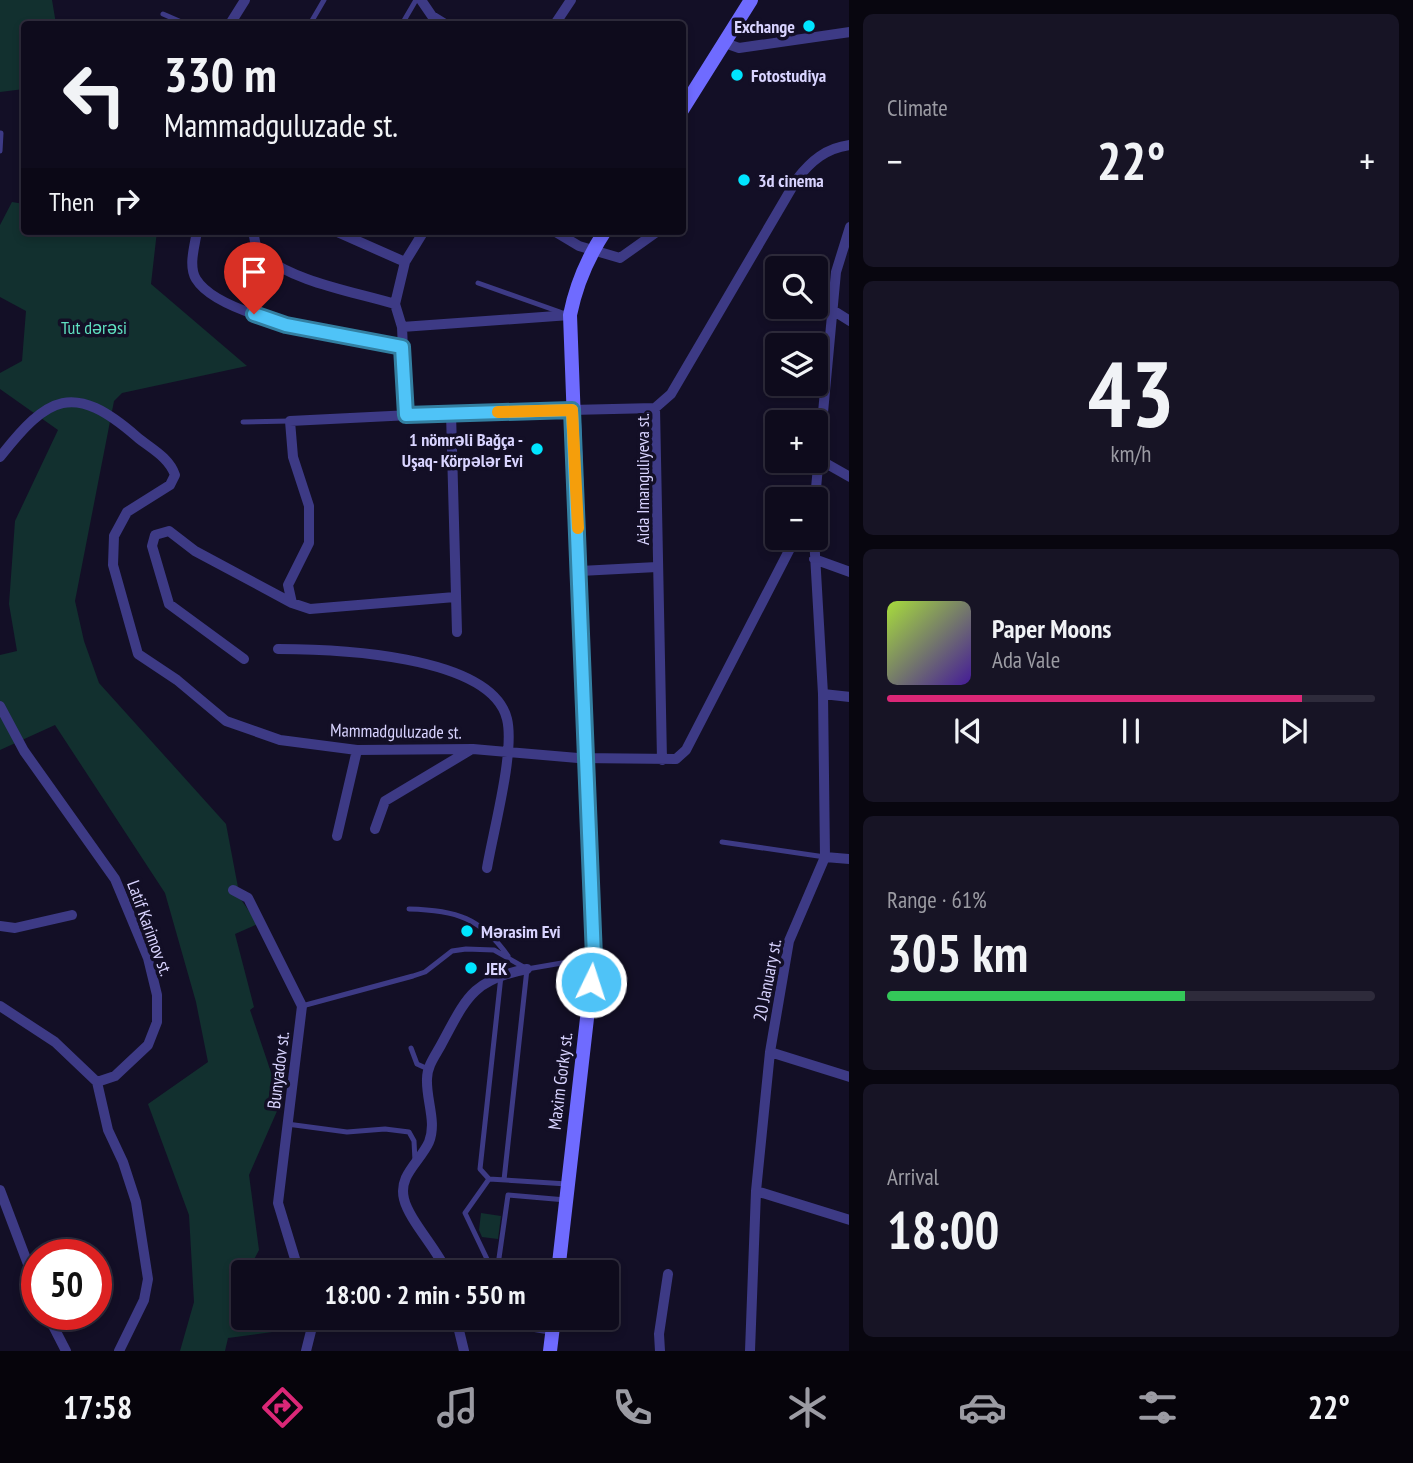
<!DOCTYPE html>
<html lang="en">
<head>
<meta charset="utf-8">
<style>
  :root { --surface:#0e0b1c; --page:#171425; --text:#f1f3f6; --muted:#9b9ba3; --line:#2e2b3b; --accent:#db2777 }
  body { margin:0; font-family:"PT Sans Narrow",sans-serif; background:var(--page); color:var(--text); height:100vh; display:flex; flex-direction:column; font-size:26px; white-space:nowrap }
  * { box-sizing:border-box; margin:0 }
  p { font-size:23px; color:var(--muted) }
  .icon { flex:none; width:38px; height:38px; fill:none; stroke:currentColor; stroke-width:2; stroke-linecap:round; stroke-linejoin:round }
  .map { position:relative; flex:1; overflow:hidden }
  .drawer { display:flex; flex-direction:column; gap:14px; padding:14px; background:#08060f; width:564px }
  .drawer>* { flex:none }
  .banner { position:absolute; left:21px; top:21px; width:665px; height:214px; border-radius:7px; box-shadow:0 4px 10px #0003,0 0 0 2px var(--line); background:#0e0b1c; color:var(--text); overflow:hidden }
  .fabs { position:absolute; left:765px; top:256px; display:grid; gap:14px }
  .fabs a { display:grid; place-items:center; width:63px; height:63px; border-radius:7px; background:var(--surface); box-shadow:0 4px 10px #0003,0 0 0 2px var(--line); font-size:35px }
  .speed { position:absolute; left:21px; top:1239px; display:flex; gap:14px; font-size:35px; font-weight:700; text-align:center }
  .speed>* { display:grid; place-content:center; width:91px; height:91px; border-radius:50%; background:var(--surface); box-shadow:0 4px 10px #0003,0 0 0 2px var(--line); line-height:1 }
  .speed .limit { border:10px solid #d22; background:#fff; color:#111 }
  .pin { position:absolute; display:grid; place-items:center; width:60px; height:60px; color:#fff; margin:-72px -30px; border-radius:50% 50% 50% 0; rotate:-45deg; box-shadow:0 0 7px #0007 }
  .pin .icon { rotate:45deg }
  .me { position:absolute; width:77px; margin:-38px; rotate:4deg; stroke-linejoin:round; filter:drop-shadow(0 0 5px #0008) }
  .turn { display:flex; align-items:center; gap:24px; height:147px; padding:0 28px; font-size:32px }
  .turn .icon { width:91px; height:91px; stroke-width:2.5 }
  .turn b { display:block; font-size:49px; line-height:60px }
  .then { display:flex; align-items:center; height:66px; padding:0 28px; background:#0003; gap:14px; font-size:26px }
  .big { font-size:52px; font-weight:800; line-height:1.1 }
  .drawer .widget { flex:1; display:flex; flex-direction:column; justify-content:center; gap:10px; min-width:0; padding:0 24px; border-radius:10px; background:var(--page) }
  .drawer .dial { align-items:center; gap:0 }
  .dial b { font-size:91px; line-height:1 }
  .song { display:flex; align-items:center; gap:21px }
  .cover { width:84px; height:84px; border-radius:10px; background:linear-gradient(135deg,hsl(80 70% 55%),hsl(260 70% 35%)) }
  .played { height:7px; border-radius:4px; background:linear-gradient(90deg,var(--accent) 85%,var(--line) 85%) }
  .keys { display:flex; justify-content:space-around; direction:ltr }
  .heat { display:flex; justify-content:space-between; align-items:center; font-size:38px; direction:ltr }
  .charge { height:10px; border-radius:5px; background:linear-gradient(90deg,#34c759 61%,var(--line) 0) }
  .trip { position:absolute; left:231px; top:1260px; width:388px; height:70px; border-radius:7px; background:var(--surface); box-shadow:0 4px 10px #0003,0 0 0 2px var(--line); font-weight:800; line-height:70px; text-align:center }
  .tabs { display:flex; height:112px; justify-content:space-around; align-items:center; background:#06040b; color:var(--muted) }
  .tabs .icon { width:49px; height:49px }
  .tabs .active { color:var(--accent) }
  .tabs b { font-size:32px; color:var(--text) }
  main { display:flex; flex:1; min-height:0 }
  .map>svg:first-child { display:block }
  .green { fill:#12302f }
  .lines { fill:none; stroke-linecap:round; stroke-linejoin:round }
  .lane { stroke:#3d3a85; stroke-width:5 }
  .street { stroke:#3d3a85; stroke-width:10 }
  .secondary { stroke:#6f6bff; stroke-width:14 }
  .route-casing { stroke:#337fa1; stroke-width:18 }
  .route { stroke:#4fc3f7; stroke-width:12 }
  .slow { stroke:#f59e0b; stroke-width:12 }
  .poi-dot { fill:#00e5ff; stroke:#130f26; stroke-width:2.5 }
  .labels { text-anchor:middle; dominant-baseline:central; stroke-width:7; stroke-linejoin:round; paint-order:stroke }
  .poi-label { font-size:18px; font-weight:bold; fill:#d9d4ff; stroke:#130f26; text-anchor:start }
  .park-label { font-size:18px; fill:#5fe0c0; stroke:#130f26 }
  .street-label { font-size:18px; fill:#d9d4ff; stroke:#130f26 }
</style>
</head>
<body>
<main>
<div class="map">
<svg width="850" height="1351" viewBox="0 0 850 1351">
  <rect width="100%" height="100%" fill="#130f26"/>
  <!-- green -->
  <path class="green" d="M0,0H52L56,24H24V89L0,92Z
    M12,202L24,204V231H157L151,284L247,366L122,393L114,401L75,601L84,641L99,683L226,824L240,898L258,924L235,934L254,1007L250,1010L281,1102L249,1175L259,1250L251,1265L254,1272H243V1318H274L280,1331L228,1338L225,1351H180L194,1302L189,1215L148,1104L208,1062L196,1002L165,893L55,725L0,750V655L17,651L9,604L15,521L58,430L0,389V373L22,361L26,311L0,297V225Z
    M481,1213L501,1216L498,1239L482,1237L479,1230Z"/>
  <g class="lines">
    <!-- lane -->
    <path class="lane" d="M163,14L186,24
      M310,24L324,0
      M402,24L416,0
      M0,151L1,133
      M478,283L560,312
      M243,422L290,421
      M722,842L825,857
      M409,909C456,910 481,918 508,956
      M302,1006L413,976L425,972L452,951L466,949L494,950L527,969L591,958
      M411,1048L417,1064L428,1069
      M287,1124L347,1132L385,1129L409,1132L414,1141L415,1161
      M489,1179L480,1169L501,976
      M504,1180L527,969
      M485,1272L487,1259L465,1213L489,1179L567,1184
      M497,1272L508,1195L566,1200
      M491,1318V1322L549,1332"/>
    <!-- street -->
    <path class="street" d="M421,0L432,16L445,24
      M230,24L245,0
      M555,24L571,0
      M725,43L739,48L850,32
      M682,195L683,194
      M197,231C195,245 188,266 196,279C221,320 355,338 402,347
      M253,231L257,252C293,282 351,291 395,304
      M335,231L405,262
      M554,231L579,246L620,258L658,231
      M834,311L850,321
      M402,327L570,315
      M451,413L457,632
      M406,415L402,327L395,304L405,262L424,231
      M0,457C48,396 73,381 137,437C150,448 169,457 175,475L170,485L127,512L114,536L113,565L138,654L177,680L226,721L280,740L357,750L473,749L578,758L676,759L686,750L796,537
      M820,460L850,477
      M815,499L836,272L850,227
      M814,559L850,572
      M580,571L657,567
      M292,603L288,585L309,543V506L293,457L290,421L451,413L655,408
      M278,649C331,649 491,654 507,719C515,752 493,832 487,868
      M244,659L169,604L152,546L155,535L169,531L195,551L292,603L310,609L455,597
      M823,694L850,697
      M0,706L24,751L115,879L148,958L157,995V1022L148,1045L115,1076L97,1082
      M662,760L655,408L671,394L797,179C811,161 826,148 850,145
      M375,829L385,801L472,749
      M337,836L357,750
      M825,857L850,859
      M233,890L248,898L302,1006L278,1203L299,1272
      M0,926L15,928L72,915
      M0,1006L55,1042L97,1082L108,1130L123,1162L136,1202L148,1279L144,1300L119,1351
      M770,1052L850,1077
      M0,1190L37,1288
      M756,1191L850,1220
      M447,1272C437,1249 409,1220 404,1199C398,1175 420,1162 429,1142C437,1122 426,1100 427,1079C427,1066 435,1056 441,1045C466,999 471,980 527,969
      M47,1314L66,1351
      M456,1318L464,1351
      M306,1351L311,1331L310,1318
      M660,1351L659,1334L668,1274
      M750,1351L756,1191L770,1052L789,941L825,857L823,694L814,537"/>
    <!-- secondary -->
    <path class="secondary" d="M682,110L751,0
      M558,1272L594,957L570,315C576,285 588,257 605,231
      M550,1351L554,1318"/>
  </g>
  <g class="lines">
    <defs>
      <path id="route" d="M254,314L286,325L402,347L406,415L572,410L594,957L591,982"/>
    </defs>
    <!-- route casing -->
    <use href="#route" class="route-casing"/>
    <!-- route -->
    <use href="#route" class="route"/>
    <!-- slow -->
    <path class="slow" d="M498,412L572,410L578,528"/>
  </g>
  <!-- markers -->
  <g class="poi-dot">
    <circle cx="809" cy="26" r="7"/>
    <circle cx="737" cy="75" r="7"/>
    <circle cx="744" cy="180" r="7"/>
    <circle cx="537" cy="449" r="7"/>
    <circle cx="467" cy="931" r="7"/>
    <circle cx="471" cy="968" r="7"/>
  </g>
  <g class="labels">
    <!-- poi labels -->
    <g class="poi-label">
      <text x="795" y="26" text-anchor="end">Exchange</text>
      <text x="751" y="75">Fotostudiya</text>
      <text x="758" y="180">3d cinema</text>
      <text x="523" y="439" text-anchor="end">1 nömrəli Bağça -<tspan x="523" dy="21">Uşaq- Körpələr Evi</tspan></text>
      <text x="481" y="931">Mərasim Evi</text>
      <text x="485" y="968">JEK</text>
    </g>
    <!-- park labels -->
    <g class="park-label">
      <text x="94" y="327">Tut dərəsi</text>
    </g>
    <!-- street labels -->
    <g class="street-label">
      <text transform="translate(642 479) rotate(-90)">Aida Imanguliyeva st.</text>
      <text transform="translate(396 731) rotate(1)">Mammadguluzade st.</text>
      <text transform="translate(150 928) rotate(70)">Latif Karimov st.</text>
      <text transform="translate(767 980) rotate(-79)">20 January st.</text>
      <text transform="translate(278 1070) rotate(-83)">Bunyadov st.</text>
      <text transform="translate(560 1081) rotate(-83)">Maxim Gorky st.</text>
    </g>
  </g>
</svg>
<div class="fabs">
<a><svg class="icon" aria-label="search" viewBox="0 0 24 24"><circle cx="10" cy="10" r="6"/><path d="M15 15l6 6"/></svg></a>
<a><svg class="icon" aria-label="layers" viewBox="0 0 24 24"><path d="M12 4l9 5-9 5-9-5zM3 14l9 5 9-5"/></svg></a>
<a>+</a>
<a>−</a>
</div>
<div class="speed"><div class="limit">50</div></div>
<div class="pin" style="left:254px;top:314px;background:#d93025"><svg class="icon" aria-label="arrive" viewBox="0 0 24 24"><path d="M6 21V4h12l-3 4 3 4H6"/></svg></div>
<svg class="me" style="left:591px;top:982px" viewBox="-20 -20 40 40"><circle r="17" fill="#4fc3f7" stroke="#fff" stroke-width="3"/><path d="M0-11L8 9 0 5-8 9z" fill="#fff"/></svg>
<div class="trip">18:00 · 2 min · 550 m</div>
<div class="banner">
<div class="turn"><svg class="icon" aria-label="left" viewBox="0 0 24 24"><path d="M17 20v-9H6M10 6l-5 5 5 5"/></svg><div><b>330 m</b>Mammadguluzade st.</div></div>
<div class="then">Then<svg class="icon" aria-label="right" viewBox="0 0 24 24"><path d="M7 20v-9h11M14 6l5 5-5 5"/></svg></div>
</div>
</div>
<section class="drawer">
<div class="widget"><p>Climate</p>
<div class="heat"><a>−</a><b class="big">22°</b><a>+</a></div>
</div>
<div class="widget dial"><b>43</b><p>km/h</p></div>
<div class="widget">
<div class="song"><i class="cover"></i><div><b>Paper Moons</b><p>Ada Vale</p></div></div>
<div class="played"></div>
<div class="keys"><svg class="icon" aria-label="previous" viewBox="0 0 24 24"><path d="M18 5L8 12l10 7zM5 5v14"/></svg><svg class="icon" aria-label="pause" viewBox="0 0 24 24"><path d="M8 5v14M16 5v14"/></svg><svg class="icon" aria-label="next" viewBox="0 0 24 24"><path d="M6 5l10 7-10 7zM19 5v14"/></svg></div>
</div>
<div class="widget"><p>Range · 61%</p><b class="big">305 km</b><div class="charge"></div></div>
<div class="widget"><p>Arrival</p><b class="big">18:00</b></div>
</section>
</main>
<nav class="tabs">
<b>17:58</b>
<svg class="icon active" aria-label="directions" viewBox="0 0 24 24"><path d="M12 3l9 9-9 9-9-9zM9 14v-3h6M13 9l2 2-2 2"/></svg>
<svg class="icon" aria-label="music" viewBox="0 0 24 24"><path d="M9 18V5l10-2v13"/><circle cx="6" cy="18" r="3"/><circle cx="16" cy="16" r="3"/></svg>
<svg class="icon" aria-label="phone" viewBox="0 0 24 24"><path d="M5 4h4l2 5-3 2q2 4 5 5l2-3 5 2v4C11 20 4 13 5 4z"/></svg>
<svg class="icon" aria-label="climate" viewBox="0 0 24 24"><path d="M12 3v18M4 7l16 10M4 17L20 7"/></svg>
<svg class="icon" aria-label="car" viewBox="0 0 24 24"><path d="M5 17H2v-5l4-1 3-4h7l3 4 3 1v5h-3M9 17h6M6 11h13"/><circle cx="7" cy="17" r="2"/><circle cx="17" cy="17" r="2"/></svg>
<svg class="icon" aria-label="filters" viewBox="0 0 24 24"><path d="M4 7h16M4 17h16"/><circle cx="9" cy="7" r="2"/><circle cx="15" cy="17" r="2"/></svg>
<b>22°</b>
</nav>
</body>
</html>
